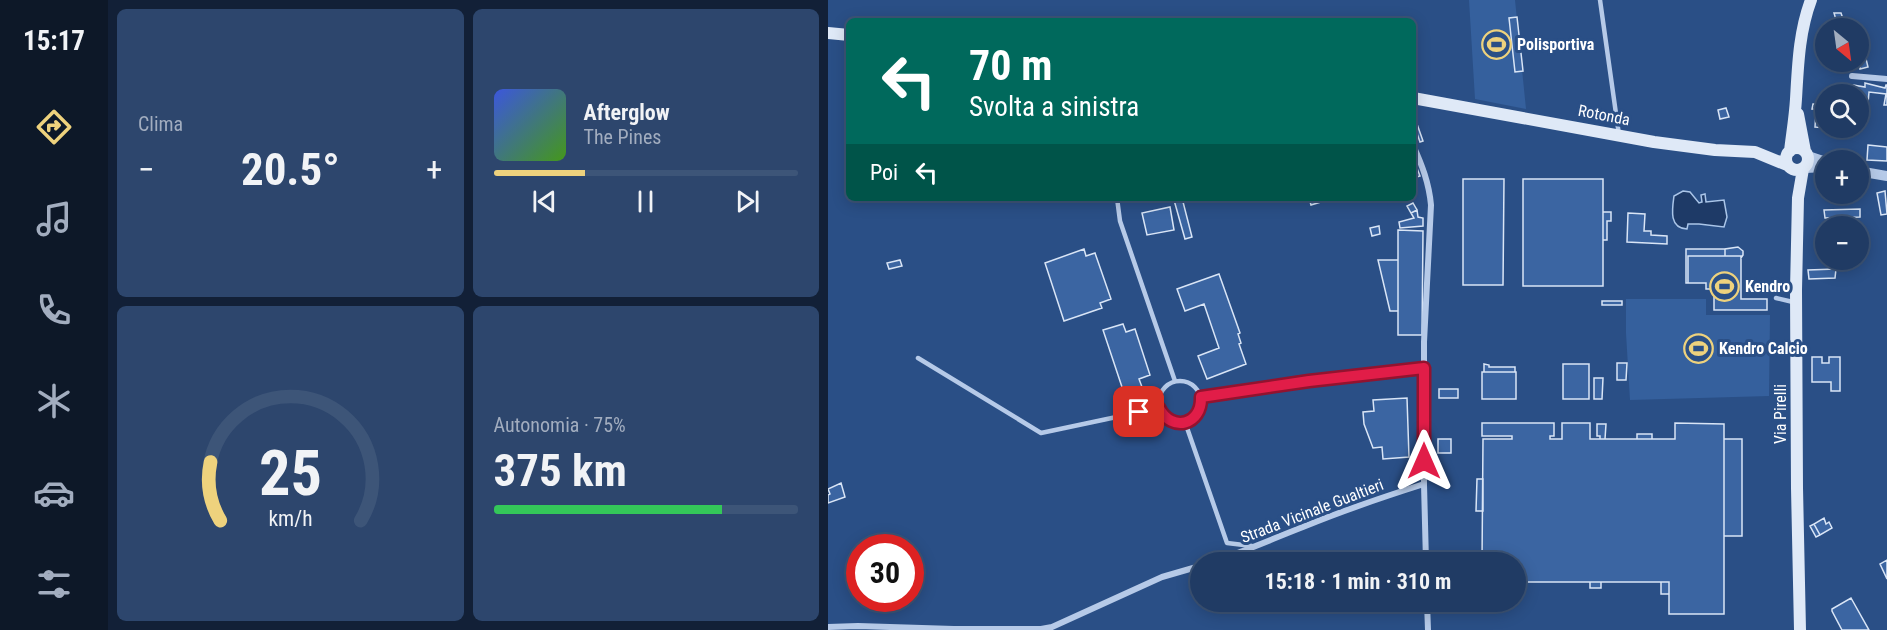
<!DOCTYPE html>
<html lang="it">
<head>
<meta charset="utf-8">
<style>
  :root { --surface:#203b64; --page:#2d466d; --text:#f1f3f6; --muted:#a2adbf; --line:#3d5578; --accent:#eed27d }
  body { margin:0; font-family:"Roboto Condensed",sans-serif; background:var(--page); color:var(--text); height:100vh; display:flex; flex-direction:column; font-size:22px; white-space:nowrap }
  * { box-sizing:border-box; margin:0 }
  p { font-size:20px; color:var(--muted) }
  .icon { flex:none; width:33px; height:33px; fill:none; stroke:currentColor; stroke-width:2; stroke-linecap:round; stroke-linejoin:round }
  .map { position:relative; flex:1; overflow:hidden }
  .side { display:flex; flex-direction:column; gap:9px; padding:9px; background:#122037; width:720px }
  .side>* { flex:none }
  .banner { position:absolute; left:18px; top:18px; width:570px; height:183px; border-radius:9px; box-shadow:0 3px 15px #0003,0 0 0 2px var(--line); background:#00695c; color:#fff; overflow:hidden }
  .needle { width:39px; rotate:151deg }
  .buttons { position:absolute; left:987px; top:18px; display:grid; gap:12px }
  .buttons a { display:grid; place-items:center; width:54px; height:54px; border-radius:50%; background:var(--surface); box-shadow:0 3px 15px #0003,0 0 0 2px var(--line); font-size:30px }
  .speed { position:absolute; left:18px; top:534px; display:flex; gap:12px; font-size:30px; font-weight:700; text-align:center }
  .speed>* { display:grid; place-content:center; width:78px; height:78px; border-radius:50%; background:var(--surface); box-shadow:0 3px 15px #0003,0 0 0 2px var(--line); line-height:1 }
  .speed .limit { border:9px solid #d22; background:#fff; color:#111 }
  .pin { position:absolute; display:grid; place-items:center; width:51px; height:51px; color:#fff; margin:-26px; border-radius:12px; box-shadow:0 3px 9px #0006 }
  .me { position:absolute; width:66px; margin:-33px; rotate:0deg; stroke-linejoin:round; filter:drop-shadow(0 0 4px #0008) }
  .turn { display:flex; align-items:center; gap:21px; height:126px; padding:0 24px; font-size:27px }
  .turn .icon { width:78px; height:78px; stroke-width:2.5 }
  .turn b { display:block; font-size:42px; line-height:51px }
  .then { display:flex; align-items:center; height:57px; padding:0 24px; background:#0003; gap:12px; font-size:22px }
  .big { font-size:45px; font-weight:700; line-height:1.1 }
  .side .card { flex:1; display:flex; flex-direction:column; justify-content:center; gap:9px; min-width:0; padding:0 21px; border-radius:9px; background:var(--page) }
  .side .dial { align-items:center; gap:0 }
  .dial svg { height:156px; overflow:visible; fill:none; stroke:var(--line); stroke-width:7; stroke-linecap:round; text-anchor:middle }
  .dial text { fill:var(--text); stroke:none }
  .song { display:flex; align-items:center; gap:18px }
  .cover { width:72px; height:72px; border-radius:9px; background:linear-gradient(135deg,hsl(230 70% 55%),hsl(100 70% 35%)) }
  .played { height:6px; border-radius:3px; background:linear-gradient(90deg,var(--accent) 30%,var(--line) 30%) }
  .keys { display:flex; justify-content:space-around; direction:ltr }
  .heat { display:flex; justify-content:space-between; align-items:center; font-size:33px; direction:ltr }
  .charge { height:9px; border-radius:4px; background:linear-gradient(90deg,#34c759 75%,var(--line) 0) }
  .side .tiles { flex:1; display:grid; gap:9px; grid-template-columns:repeat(2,1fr) }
  .trip { position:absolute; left:362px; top:552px; width:336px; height:60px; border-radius:30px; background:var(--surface); box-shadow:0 3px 15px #0003,0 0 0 2px var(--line); font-weight:700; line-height:60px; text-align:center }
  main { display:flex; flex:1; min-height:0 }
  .menu { display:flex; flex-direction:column; width:108px; justify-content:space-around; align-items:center; background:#0d1828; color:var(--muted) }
  .menu .icon { width:42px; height:42px }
  .menu .current { color:var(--accent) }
  .menu b { font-size:27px; color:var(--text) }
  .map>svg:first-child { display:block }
  .green { fill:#35609d }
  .water { fill:#1e3a67; stroke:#aac5e8; stroke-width:1.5 }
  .building { fill:#3b65a2; stroke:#d9e5f6; stroke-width:1.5 }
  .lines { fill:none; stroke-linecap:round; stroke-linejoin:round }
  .service { stroke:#b6cae8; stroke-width:4.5 }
  .minor { stroke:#b6cae8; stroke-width:6 }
  .tertiary { stroke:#b6cae8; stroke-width:10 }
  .secondary { stroke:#dfe9f7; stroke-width:12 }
  .route-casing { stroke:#92132f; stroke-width:15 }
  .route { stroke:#e11d48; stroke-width:10 }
  .labels { text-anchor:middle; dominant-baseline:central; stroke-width:6; stroke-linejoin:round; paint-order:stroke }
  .poi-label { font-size:16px; font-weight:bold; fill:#fff; stroke:#2a4f86; text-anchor:start }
  .street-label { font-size:16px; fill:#fff; stroke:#2a4f86 }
</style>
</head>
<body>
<main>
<nav class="menu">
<b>15:17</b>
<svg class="icon current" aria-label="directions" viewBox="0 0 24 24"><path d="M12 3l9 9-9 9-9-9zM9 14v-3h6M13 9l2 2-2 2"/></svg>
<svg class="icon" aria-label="music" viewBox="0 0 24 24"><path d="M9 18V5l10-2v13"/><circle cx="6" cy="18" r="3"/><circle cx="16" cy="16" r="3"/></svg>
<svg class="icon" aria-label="phone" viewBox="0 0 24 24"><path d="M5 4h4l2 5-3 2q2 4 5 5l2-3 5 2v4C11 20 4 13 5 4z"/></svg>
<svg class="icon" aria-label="climate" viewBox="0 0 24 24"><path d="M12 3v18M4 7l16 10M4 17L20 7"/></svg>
<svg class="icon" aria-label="car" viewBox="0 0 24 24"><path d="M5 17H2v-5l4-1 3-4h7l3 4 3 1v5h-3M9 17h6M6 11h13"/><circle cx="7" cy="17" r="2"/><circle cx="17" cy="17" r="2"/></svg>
<svg class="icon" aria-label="filters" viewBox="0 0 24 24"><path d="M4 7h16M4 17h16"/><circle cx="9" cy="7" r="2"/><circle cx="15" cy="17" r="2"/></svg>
</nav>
<section class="side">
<div class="tiles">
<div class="card"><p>Clima</p>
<div class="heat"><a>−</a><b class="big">20.5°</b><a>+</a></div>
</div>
<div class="card">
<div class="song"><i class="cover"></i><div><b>Afterglow</b><p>The Pines</p></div></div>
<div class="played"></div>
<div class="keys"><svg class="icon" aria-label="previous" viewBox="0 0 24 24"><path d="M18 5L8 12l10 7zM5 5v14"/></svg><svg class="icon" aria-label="pause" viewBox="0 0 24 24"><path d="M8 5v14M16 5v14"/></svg><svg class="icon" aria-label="next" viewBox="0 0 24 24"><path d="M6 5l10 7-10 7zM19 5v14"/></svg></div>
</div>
<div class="card dial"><svg viewBox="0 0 100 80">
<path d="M14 69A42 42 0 1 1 86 69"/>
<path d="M14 69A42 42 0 0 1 9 39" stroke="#eed27d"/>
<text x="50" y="56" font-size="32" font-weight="700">25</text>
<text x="50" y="72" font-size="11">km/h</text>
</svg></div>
<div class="card"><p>Autonomia · 75%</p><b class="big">375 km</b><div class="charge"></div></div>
</div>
</section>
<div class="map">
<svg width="1059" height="630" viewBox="0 0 1059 630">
  <rect width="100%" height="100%" fill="#2a4f86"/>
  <!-- green -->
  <path class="green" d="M641,0H687L698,109L647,99Z
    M798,299H878V315H942L941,396L802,400L798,333Z"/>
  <!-- water -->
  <path class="water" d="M855,191L862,192L871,203L874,202L873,195L877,194L878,202L896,200L899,217L896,227L871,224H860L859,229C841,228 844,210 846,196Z"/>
  <!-- building -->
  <path class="building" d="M1006,13H1013L1016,22L1009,23Z
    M689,17L695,71L687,72L681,18Z
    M1032,45L1033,48H1037L1039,52V55H1037L1040,67L1032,69L1030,46Z
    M1037,83L1057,88L1058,85H1059V105H1056L1058,94L1041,92L1040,103L1035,102L1036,96H1033L1034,94L1027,93L1025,85L1037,87Z
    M985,104L998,105V110L984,109Z
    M898,108L901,117L892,119L890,110Z
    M988,111H991V124L998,125V128H1001L987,127Z
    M991,111L998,112V125L991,124Z
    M589,124L595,141L592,142L586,125Z
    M1040,145L1059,147V161L1039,160Z
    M587,163L592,176L585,178V164Z
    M635,179H676L675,285H635Z
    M695,179H775V286H695Z
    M1057,191L1059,214L1053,215L1049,193Z
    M354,198L364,237L357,239L346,200Z
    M481,198H506L483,205Z
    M585,203L589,210L583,213L579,206Z
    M342,207L346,230L319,235L314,213Z
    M1032,209V217L997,218L996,210Z
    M589,210L590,217L595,218V226L572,228L571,222L586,218L583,213Z
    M775,212H783V221H779V240H775Z
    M800,213L817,214L816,231H823V235L839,236V244L799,242Z
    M551,226L552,234L544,236L542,228Z
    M570,230L595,231L594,335H570Z
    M910,247L915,251V255L913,258V256H897V249Z
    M256,249L258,256L267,253L283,299L272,303L274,308L236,321L217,263Z
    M858,249H897V256H860V283H858Z
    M860,256H913V299H939V310H886V289H878V283H860Z
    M72,260L74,266L61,269L59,263Z
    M550,260H570V311H562Z
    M1008,269L1007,278L981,279L980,270Z
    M391,274L412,333L410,334L413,343L411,344L418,364L379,379L370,356L391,348L376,304L357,311L349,289Z
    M774,301H794V305H774Z
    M295,324L298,332L307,329L322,375L311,379L314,387L296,393L275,330Z
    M984,357H994V363H1001V357H1012V391H1003V382H984Z
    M789,363H799L798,380H789Z
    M656,364L661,365V367H687V372H656Z
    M735,364H761V399H735Z
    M654,372H688V399H654Z
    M766,378H775L774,399H766Z
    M611,389H630V398H611Z
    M579,398L581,457L555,459L554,447L545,448L536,424L535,412L546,411L545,400Z
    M654,423H726V436H722V439H734V423H762V439H847V423L896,424V614H841V582H687V562H654L655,439H684V436H654Z
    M769,424H778L777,439H772V436H769Z
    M809,434H824V439H809Z
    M610,439H623V453H610Z
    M896,439H914V536H896Z
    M649,479H655V511H648Z
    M13,483L17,497L0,503V495L2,494L0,489Z
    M996,518L998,524L1001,522L1004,528L992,535L986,524Z
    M986,524L992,535L988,537L982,526Z
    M1059,560V579L1052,564Z
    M762,582H773V588H762Z
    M833,582H841V594H833Z
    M1023,598L1041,630H1014L1004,611V609Z"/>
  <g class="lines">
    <!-- service -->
    <path class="service" d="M772,0L791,135
      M289,198L292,221L347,381
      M948,298L965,302
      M90,358L213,433L331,408
      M331 402a21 21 0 1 1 42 0a21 21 0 1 1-42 0Z
      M373,397L481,381L596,368
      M357,422L399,543L424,546"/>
    <!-- minor -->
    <path class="minor" d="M1024,76L1059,79
      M596,484L598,562
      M384,562C415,552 444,539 475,527C514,511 555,497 596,484V342L603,205C601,183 594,165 585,145
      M599,602L600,630
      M0,627L30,626L126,629H213L224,627L334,577L372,566"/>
    <!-- tertiary -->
    <path class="tertiary" d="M980,156L998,162
      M977,168L998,167
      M1030,171L1059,176"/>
    <!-- secondary -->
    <path class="secondary" d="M0,33L21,35
      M585,98L826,142L887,150L927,152L959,165
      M970,114L977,151
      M958 159a11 11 0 1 1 22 0a11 11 0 1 1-22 0Z
      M962,151C964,134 967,116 968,99C970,65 971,32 983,0
      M972,630L969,488L968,290L970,198L975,169"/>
  </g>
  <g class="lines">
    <defs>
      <path id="route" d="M311,412L331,408C344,433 374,425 373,397L481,381L596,368V461"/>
    </defs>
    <!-- route casing -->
    <use href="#route" class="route-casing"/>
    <!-- route -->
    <use href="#route" class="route"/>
  </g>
  <!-- icons -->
  <defs>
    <symbol id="stadium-ring" viewBox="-11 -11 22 22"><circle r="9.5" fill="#2a4f86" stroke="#eed27d" stroke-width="1.5"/><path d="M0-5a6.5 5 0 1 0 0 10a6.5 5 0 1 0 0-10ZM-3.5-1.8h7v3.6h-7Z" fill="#eed27d"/></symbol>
  </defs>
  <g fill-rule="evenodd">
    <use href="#stadium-ring" x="652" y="28" width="33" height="33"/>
    <use href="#stadium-ring" x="880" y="270" width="33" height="33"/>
    <use href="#stadium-ring" x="854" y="332" width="33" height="33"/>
  </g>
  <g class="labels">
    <!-- poi labels -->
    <g class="poi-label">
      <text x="689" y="44">Polisportiva</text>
      <text x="917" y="286">Kendro</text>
      <text x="891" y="348">Kendro Calcio</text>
    </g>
    <!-- street labels -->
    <g class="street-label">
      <text transform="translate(776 115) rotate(11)">Rotonda</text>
      <text transform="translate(952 414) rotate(-90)">Via Pirelli</text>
      <text transform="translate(484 511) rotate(-21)">Strada Vicinale Gualtieri</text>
    </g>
  </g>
</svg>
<div class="buttons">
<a><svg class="needle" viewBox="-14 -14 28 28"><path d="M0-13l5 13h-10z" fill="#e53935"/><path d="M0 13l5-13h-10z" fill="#a2adbf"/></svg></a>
<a><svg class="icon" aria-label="search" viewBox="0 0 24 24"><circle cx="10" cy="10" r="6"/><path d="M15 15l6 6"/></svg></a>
<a>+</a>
<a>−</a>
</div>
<div class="speed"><div class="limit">30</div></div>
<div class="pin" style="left:311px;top:412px;background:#d93025"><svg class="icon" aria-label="arrive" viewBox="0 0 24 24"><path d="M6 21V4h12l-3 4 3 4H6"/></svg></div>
<svg class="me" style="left:596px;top:461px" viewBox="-20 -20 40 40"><path d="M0-17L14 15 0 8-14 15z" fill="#e11d48" stroke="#fff" stroke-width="4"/></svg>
<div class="trip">15:18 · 1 min · 310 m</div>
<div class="banner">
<div class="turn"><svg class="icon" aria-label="left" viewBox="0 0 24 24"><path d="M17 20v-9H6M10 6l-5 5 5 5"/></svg><div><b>70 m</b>Svolta a sinistra</div></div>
<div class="then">Poi<svg class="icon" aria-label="left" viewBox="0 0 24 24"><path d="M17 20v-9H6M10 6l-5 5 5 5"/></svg></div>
</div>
</div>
</main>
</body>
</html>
